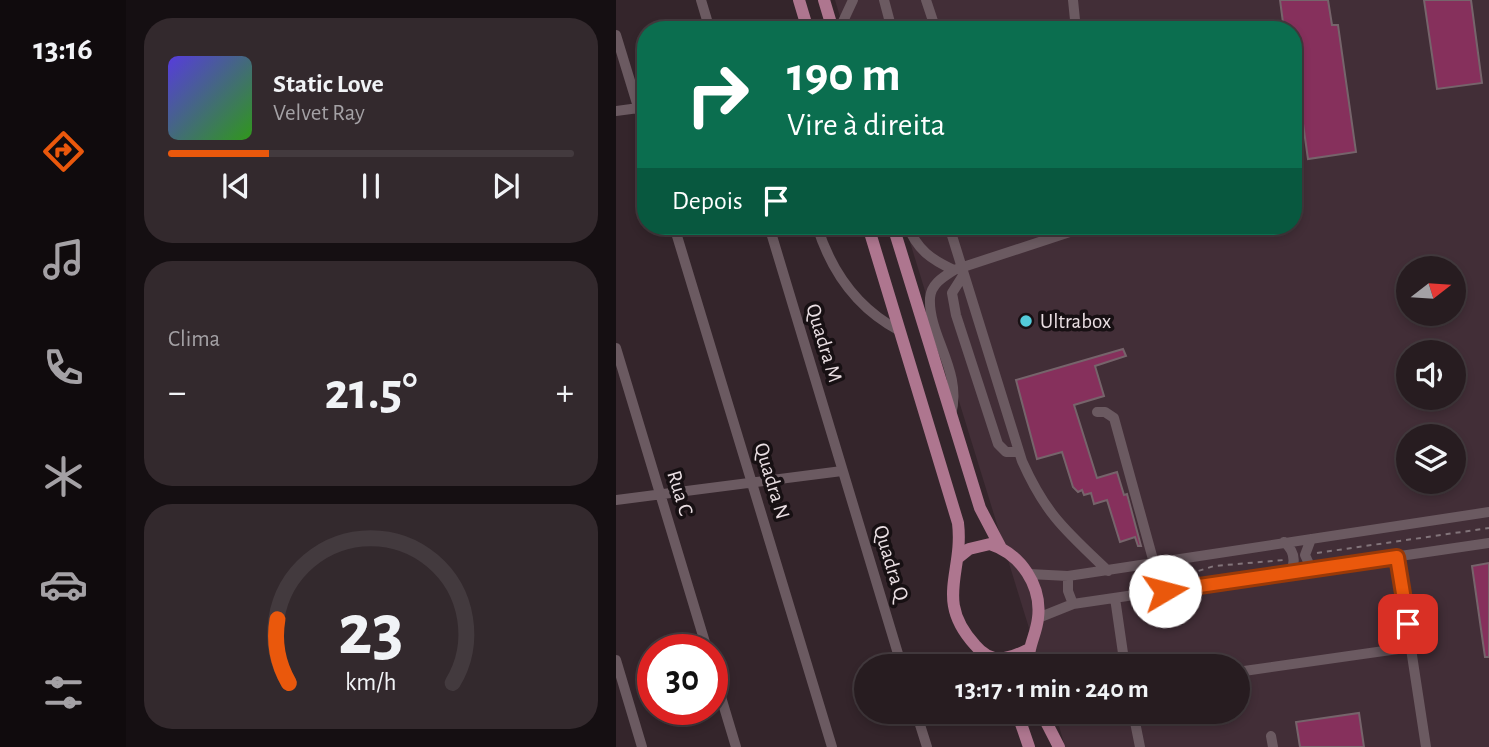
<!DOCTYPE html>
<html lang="pt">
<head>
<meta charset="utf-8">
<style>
  :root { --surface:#271c20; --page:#33292d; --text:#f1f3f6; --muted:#a4a1a5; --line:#433a3e; --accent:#ea580c }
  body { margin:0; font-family:"Alegreya Sans",sans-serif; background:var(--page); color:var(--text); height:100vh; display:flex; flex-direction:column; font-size:26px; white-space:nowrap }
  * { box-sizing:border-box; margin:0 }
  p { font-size:23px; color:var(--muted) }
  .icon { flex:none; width:38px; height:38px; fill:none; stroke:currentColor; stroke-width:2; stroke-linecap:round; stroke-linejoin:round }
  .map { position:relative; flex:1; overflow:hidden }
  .panel { display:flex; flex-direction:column; gap:18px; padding:18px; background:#150f12; width:490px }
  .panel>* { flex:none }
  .hud { position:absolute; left:21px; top:21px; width:665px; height:214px; border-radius:28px; box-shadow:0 4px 10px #0003,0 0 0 2px var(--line); background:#0b6e4f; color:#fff; overflow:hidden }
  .needle { width:46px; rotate:73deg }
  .controls { position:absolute; left:780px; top:256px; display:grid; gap:14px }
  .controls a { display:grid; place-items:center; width:70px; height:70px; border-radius:50%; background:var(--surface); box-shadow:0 4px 10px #0003,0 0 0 2px var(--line); font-size:35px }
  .speed { position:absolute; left:21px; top:634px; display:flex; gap:14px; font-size:35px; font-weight:700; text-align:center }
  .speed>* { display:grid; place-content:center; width:91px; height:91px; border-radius:50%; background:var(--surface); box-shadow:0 4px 10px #0003,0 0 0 2px var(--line); line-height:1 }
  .speed .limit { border:10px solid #d22; background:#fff; color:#111 }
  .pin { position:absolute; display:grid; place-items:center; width:60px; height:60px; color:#fff; margin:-30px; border-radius:14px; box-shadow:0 4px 10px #0006 }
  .me { position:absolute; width:77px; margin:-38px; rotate:82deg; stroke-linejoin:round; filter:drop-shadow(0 0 5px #0008) }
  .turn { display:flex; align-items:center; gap:24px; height:147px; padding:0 35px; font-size:32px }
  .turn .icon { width:91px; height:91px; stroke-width:2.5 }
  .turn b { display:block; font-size:49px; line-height:60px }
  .then { display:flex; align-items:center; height:66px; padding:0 35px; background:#0003; gap:14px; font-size:26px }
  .big { font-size:52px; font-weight:600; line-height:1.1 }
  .panel .widget { flex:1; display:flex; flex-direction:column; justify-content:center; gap:10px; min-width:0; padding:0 24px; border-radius:28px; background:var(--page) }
  .panel .dial { align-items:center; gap:0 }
  .dial svg { height:182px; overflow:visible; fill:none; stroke:var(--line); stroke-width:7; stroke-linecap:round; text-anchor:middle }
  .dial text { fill:var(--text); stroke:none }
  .song { display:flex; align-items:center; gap:21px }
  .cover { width:84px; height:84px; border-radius:10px; background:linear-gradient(135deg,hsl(250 70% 55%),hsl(110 70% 35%)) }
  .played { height:7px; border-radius:4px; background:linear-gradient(90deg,var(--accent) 25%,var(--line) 25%) }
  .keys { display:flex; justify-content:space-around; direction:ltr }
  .heat { display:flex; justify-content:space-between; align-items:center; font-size:38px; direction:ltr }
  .trip { position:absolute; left:238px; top:654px; width:396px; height:70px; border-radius:35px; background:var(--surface); box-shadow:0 4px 10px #0003,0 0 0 2px var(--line); font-weight:600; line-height:70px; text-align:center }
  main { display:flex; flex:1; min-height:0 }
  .tab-bar { display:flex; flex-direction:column; width:126px; justify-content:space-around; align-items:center; background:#100b0d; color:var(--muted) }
  .tab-bar .icon { width:49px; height:49px }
  .tab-bar .current { color:var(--accent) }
  .tab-bar b { font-size:32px; color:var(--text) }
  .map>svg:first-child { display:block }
  .built { fill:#422e37; fill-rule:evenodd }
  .building { fill:#86305c; stroke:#76646b; stroke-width:2 }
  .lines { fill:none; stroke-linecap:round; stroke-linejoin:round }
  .path { stroke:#82747a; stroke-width:2; stroke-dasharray:5 5; stroke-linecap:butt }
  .minor { stroke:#6b5a61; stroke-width:10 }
  .major { stroke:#ae768f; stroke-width:12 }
  .route-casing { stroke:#983908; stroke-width:18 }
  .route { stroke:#ea580c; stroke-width:12 }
  .poi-dot { fill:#53cbda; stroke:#171013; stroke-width:2.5 }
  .labels { text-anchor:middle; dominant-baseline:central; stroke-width:7; stroke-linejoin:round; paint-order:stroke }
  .poi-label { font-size:21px; fill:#eadfe3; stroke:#171013; text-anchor:start }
  .street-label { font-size:21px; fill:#eadfe3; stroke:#171013 }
</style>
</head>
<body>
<main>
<nav class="tab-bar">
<b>13:16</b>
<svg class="icon current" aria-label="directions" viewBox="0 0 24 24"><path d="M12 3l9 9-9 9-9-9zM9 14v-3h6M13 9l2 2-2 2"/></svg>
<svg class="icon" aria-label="music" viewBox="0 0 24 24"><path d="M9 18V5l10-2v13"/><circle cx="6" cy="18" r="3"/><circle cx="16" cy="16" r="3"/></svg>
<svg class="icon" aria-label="phone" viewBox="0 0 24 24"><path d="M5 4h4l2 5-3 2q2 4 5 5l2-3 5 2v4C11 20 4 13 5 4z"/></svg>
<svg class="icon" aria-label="climate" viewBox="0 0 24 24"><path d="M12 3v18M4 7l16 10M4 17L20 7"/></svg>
<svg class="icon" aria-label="car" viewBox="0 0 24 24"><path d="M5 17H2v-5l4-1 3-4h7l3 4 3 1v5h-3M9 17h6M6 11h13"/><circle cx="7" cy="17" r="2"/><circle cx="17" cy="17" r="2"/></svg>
<svg class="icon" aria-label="filters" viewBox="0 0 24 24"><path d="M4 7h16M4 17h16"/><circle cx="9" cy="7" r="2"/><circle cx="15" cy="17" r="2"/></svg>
</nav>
<section class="panel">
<div class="widget">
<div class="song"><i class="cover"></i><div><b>Static Love</b><p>Velvet Ray</p></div></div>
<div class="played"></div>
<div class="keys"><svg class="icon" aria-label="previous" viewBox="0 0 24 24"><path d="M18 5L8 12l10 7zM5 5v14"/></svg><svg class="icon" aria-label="pause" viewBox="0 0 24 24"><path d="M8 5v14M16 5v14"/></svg><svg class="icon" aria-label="next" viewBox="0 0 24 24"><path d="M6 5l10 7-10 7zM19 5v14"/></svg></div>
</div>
<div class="widget"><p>Clima</p>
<div class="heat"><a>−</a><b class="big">21.5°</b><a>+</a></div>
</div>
<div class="widget dial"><svg viewBox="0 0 100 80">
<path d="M14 69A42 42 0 1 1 86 69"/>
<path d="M14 69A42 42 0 0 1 9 41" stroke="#ea580c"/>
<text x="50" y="56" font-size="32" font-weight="700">23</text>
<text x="50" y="72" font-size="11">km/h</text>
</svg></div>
</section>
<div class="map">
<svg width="873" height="747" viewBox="0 0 873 747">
  <rect width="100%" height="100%" fill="#34252b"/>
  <!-- built -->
  <path class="built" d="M219,0H873V747H449L439,712H621V667H425L289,226H677V30H228ZM793,268H838V313H793ZM793,352H838V397H793ZM793,436H838V481H793Z"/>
  <!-- building -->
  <path class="building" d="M664,0H712L716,25H722L740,152L692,159L677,53V30H668Z
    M808,0H855L866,83L821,89Z
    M507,349L510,356L479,366L488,396L458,405L481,478L501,472L508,495L511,494L525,546H522L519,537L504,542L491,500L478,504L475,493L468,495L466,490L462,492L457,487L446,452L421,459L400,380Z
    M873,563V657H869L856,566Z
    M743,713L748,747H684L680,722Z"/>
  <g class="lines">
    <!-- path -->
    <path class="path" d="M701,553L873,528
      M554,580L598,566L668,560"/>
    <!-- minor -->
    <path class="minor" d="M85,0L94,30
      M268,0L276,30
      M310,0L320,30
      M457,0L460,30
      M223,30L237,0
      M0,35L30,133
      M0,111L30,107
      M58,226L216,747
      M153,226L286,667
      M201,226C215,271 242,309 284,331
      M292,226C301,250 316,260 338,270
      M333,226L406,461C430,515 450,531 492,571
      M348,274L336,293L340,315L382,444L390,452H403
      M0,348L91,649
      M481,412H489L498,418L538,563
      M335,415C347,371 312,336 314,298C315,284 327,277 338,270L472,226
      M0,500L226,471
      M695,539L689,555L694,566L702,569
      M668,542C679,551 680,562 674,574
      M781,557L810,747
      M413,574L452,576L873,512
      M452,576V591L457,604
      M499,598L509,667
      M422,618L457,604L873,543
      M0,660L26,747
      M96,667L120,747
      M621,672L796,647
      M300,712L311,747
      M517,712L524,747
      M655,736L657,747"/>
    <!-- major -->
    <path class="major" d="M183,0L192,30
      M208,0L217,30
      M252,226L342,523C348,573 318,600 359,645C375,664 391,660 411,650
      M277,226L364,508L385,548
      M343,557L353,549L374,544C405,554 426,586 422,618C420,637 410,648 414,667
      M401,712L413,747
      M425,712L443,747"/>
  </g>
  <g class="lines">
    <defs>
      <path id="route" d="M549,591L781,557L792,624"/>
    </defs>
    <!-- route casing -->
    <use href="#route" class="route-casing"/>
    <!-- route -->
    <use href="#route" class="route"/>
  </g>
  <!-- markers -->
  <circle class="poi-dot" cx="410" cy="321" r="7"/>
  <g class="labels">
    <!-- poi labels -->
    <g class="poi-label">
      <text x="424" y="321">Ultrabox</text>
    </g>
    <!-- street labels -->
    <g class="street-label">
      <text transform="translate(208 343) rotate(73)">Quadra M</text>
      <text transform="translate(156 481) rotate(73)">Quadra N</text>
      <text transform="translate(64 493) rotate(73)">Rua C</text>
      <text transform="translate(275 563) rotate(73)">Quadra Q</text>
    </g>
  </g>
</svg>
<div class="controls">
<a><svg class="needle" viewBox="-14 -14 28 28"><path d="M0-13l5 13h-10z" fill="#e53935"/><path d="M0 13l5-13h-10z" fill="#a4a1a5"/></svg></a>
<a><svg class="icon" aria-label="sound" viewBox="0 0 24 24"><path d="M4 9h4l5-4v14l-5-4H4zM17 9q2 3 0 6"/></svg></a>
<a><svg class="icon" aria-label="layers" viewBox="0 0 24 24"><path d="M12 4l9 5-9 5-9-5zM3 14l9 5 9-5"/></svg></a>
</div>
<div class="speed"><div class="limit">30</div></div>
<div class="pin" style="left:792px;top:624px;background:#d93025"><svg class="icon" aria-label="arrive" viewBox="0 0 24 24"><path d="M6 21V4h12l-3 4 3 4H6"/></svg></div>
<svg class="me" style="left:549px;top:591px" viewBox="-20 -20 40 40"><circle r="19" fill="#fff"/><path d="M0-13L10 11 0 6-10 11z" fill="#ea580c"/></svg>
<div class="trip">13:17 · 1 min · 240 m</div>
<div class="hud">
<div class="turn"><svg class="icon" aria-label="right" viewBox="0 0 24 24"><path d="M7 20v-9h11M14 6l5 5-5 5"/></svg><div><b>190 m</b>Vire à direita</div></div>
<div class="then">Depois<svg class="icon" aria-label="arrive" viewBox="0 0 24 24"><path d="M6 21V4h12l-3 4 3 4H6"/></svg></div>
</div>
</div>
</main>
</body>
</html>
